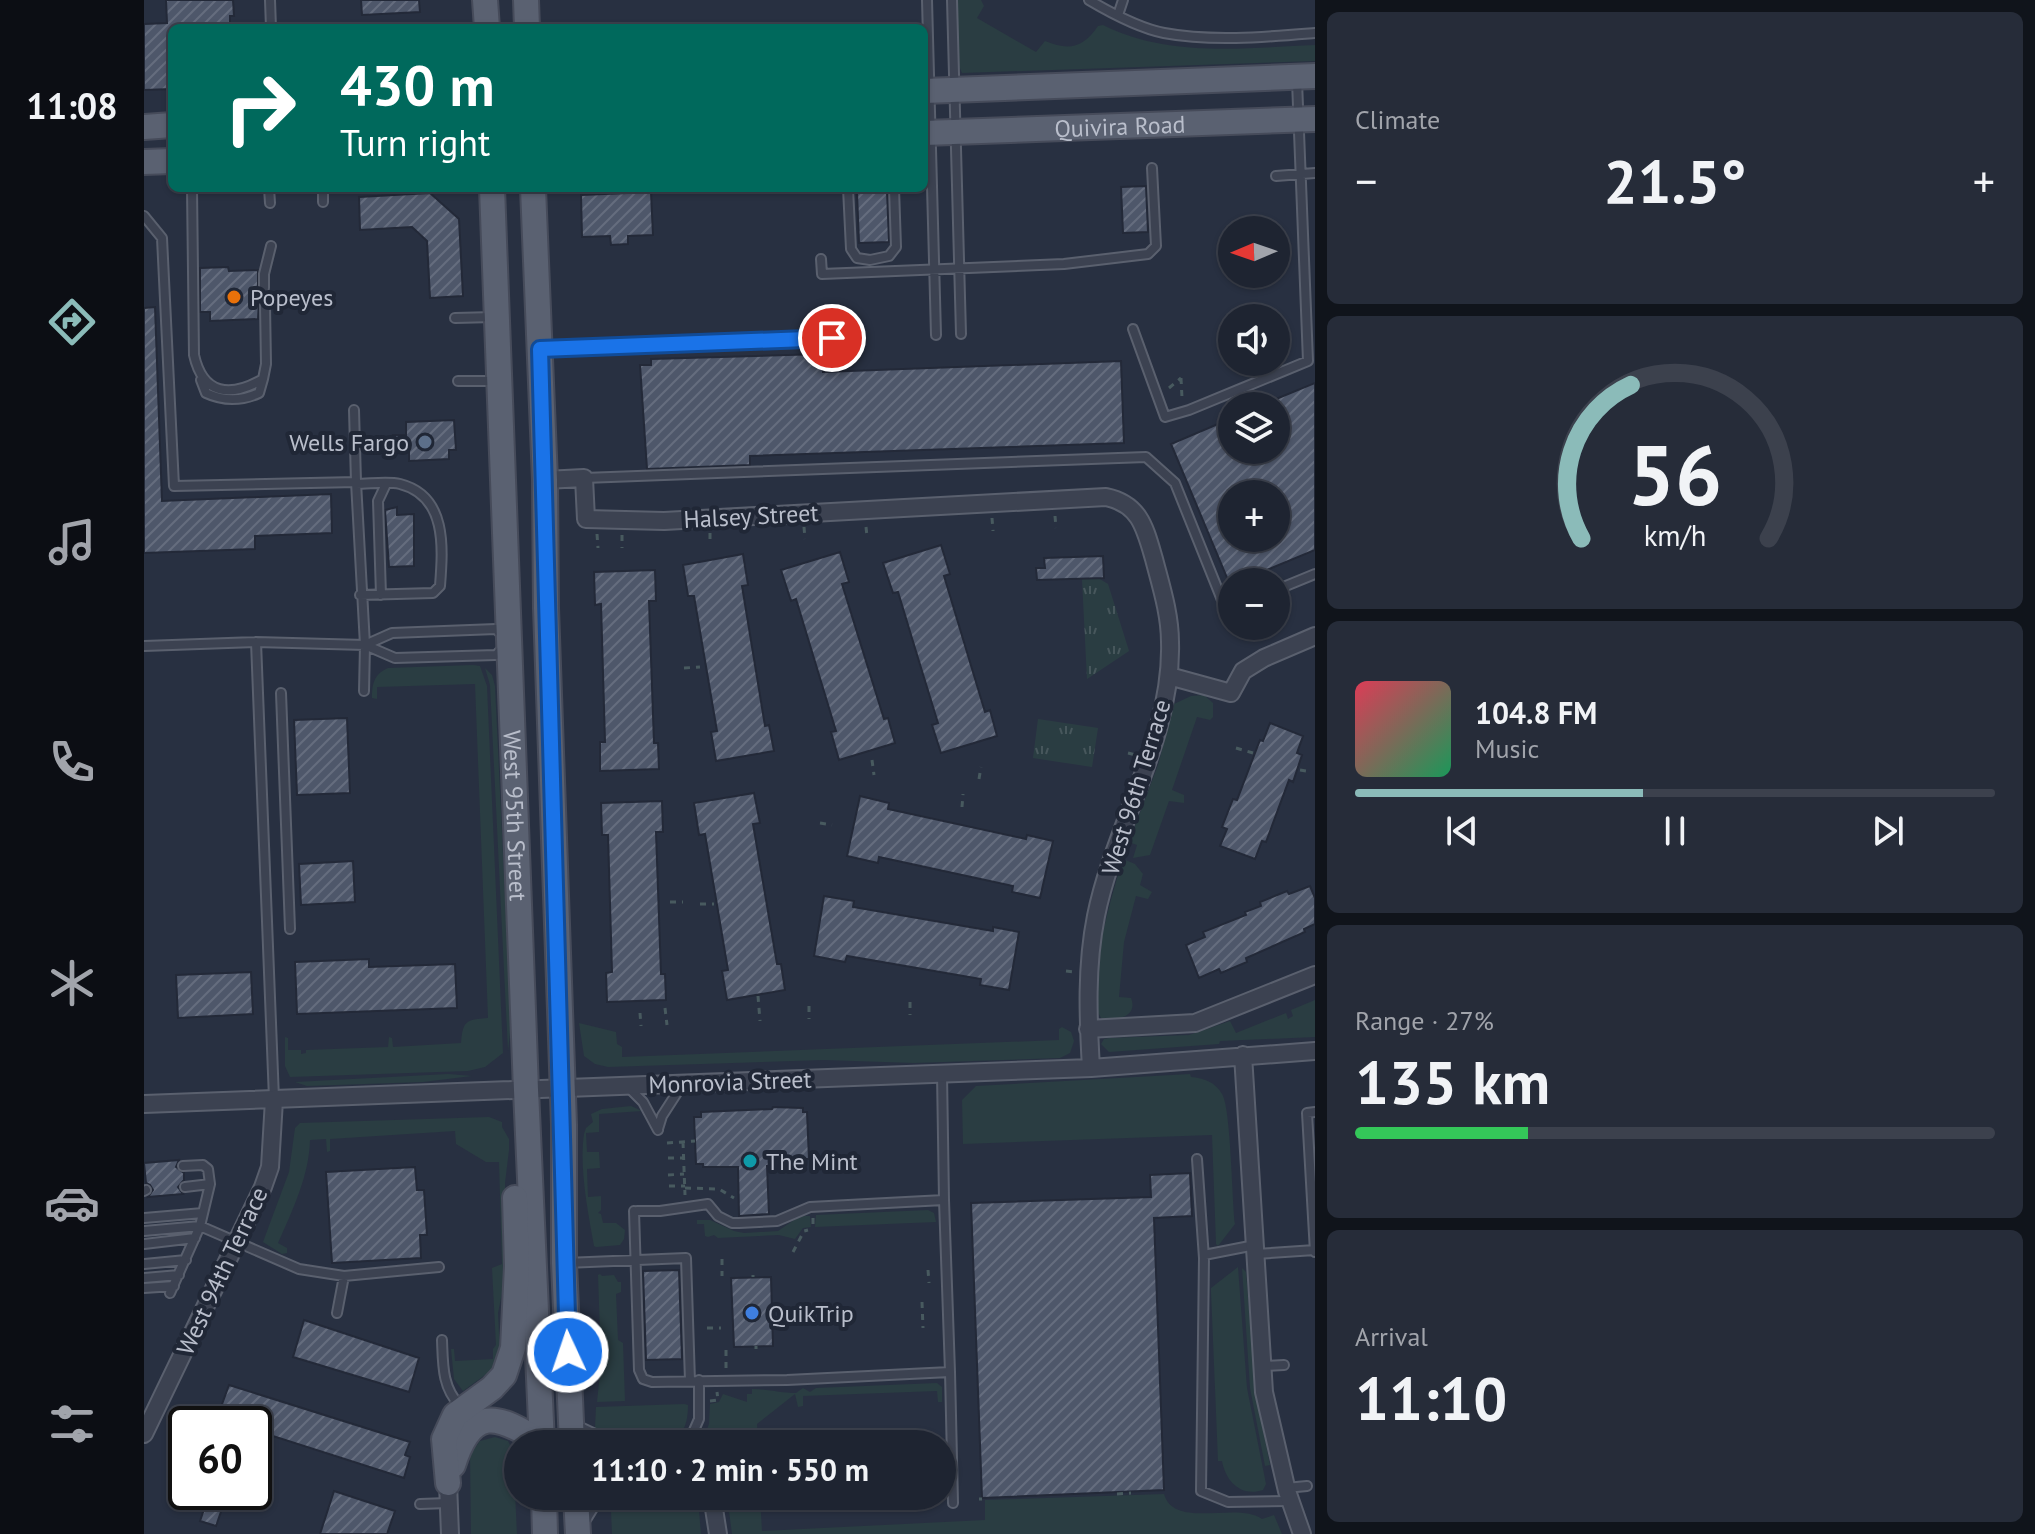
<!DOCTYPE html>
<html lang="en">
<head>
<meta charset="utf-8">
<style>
  :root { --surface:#1e2431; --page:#262c39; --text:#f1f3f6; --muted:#a1a4ab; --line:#3c414d; --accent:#8bbbb9 }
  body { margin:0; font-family:"PT Sans",sans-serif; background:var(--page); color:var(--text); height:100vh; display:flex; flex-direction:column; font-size:30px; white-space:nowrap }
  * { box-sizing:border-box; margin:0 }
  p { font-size:26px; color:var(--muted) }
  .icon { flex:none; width:44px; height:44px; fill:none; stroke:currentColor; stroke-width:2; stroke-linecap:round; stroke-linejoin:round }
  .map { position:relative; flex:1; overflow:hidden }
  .drawer { display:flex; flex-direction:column; gap:12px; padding:12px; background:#10141b; width:720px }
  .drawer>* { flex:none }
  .guide { position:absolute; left:24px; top:24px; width:760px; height:168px; border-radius:12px; box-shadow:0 2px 6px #0004,0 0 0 2px var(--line); background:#00695c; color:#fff; overflow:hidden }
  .needle { width:52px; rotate:268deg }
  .buttons { position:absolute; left:1074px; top:216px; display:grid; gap:16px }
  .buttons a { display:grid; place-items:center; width:72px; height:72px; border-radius:50%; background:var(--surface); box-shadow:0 2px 6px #0004,0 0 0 2px var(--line); font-size:40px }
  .speed { position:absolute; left:24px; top:1406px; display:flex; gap:16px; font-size:40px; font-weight:700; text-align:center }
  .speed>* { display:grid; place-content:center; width:104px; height:104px; border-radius:50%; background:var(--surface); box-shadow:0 2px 6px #0004,0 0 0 2px var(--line); line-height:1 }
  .speed .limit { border:4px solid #111; border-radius:12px; background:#fff; color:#111 }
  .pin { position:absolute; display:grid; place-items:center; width:68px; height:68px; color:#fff; margin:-34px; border:4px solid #fff; border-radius:50%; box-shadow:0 2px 8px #0007 }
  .me { position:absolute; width:88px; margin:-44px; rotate:357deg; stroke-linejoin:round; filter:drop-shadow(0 0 6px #0008) }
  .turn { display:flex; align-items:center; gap:28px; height:168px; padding:0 40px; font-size:36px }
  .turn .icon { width:104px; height:104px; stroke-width:2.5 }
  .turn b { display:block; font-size:56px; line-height:68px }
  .big { font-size:60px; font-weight:800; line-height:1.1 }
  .drawer .card { flex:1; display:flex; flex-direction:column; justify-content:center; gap:12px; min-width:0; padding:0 28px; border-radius:12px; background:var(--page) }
  .drawer .dial { align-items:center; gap:0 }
  .dial svg { height:208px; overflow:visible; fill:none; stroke:var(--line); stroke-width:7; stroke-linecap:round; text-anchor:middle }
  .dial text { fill:var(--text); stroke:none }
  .song { display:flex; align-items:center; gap:24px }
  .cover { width:96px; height:96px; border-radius:12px; background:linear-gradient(135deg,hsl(350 70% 55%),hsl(150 70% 35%)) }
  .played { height:8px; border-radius:4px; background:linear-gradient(90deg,var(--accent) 45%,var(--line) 45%) }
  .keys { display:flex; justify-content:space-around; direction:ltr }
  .heat { display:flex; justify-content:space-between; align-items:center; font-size:44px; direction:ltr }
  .charge { height:12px; border-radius:6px; background:linear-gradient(90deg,#34c759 27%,var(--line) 0) }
  .trip { position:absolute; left:360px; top:1430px; width:452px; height:80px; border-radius:40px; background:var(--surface); box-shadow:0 2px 6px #0004,0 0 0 2px var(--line); font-weight:800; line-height:80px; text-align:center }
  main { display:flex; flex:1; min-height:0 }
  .tab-bar { display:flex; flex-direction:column; width:144px; justify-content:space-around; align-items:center; background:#0c0e14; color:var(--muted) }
  .tab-bar .icon { width:56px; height:56px }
  .tab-bar .active { color:var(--accent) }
  .tab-bar b { font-size:36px; color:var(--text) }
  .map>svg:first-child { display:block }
  .green { fill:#2a3d42 }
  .park { fill:url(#park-tufts) }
  .building { fill:url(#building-hatch); stroke:#232938; stroke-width:2; fill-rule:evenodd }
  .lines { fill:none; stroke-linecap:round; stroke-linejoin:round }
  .lane-casing { stroke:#5a606e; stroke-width:12 }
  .street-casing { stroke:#5a606e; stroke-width:20 }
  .primary-casing { stroke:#464b5a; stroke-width:28 }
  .path { stroke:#485a5f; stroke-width:3; stroke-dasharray:6 6; stroke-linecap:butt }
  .lane { stroke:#3c4251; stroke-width:8 }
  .street { stroke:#3c4251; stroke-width:16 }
  .primary { stroke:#5a6171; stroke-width:24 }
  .route-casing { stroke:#114b97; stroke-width:20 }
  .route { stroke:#1a73e8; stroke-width:14 }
  .food-dot { fill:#e8710a; stroke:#202736; stroke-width:3 }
  .service-dot { fill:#5c6f8a; stroke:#202736; stroke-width:3 }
  .culture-dot { fill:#0f9aa8; stroke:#202736; stroke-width:3 }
  .shop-dot { fill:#3f7fe0; stroke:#202736; stroke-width:3 }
  .labels { text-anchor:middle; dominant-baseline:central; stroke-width:8; stroke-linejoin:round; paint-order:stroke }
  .street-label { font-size:24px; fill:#b9becb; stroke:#202736 }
  .poi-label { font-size:24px; fill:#b9becb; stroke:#202736; text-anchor:start }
</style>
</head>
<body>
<main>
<nav class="tab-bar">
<b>11:08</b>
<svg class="icon active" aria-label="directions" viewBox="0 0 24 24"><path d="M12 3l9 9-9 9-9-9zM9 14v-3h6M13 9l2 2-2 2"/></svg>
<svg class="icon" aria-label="music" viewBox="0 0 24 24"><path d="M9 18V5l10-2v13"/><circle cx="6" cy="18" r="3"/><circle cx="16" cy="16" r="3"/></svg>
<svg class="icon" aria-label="phone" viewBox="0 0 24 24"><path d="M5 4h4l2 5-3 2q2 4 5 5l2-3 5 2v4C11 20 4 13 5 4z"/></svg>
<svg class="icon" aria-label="climate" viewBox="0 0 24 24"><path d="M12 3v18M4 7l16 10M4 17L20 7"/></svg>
<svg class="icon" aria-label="car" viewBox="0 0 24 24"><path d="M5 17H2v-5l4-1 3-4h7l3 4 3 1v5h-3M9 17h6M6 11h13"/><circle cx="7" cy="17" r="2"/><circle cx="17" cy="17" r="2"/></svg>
<svg class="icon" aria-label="filters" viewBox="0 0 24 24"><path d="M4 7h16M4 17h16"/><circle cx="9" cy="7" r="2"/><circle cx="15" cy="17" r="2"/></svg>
</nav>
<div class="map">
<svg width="1171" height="1534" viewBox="0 0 1171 1534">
  <defs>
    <pattern id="park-tufts" width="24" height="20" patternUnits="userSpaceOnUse" patternTransform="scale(2)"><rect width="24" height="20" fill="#2a3d42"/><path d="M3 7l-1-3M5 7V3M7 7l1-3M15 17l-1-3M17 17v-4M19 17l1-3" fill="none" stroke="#47575c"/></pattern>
    <pattern id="building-hatch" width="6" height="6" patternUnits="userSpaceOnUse" patternTransform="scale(2)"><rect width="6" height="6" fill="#4e576a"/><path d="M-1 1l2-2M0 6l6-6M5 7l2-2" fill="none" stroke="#656d7e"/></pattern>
  </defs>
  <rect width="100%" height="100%" fill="#283041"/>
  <!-- green -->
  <path class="green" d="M811,0H837L840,6L833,18L892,52L901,41C925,51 939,48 954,26L959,25C1025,58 1100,48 1171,45V61L818,73L813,61Z
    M329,665L336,666L343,686L359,1053L341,1067L324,1071L146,1077L141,1066V1037L144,1038V1050H157V1054L162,1053V1050L244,1047L245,1037L248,1038L249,1047L317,1043C319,1020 322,1020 344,1018L331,684L233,687V699L228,698C228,684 230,674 244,668Z
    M341,668L348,675L351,686L367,1024L364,1051L346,685Z
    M1060,695L1069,703V717L1066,720L1053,717L1028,790L1040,795V803L1025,801L1006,855L989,858L993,845L985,842L1014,765L1030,704L1047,696Z
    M979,859L991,864L999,874L996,885L1008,892L1004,899L992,896L980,942L975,997L987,998C994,1016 975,1020 960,1021C935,1001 970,888 979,859Z
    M1171,1000V1037L1076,1041L1075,1044L965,1052L957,1044L960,1039L965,1038L1045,1035L1086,1021L1092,1033L1142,1013L1144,1019L1149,1016L1147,1010Z
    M435,1023L472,1032L473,1044L478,1047V1057L915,1040V1029L918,1027L927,1032L930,1041L926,1053L916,1058L770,1063L680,1060L464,1067L451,1064L440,1056Z
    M304,1074L328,1076L279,1082L163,1086L151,1082Z
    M1046,1074L1047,1077C1060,1078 1071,1082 1078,1094C1087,1108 1088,1200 1091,1224L1074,1246L1072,1244L1068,1135L819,1144L818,1100L832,1086Z
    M487,1106L498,1111L455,1114V1132L442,1133L443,1152H455L456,1168L443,1169L444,1197L457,1196V1210L454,1213L457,1214L459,1223H472L481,1230L480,1239L476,1245L452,1247L450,1246C444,1212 435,1168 440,1134L442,1128L449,1122L447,1114L458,1109Z
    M345,1117L358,1122V1127L365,1139V1150L361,1183L364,1263L354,1313L356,1353L348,1370L319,1391L310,1379L307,1349H310L311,1361L349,1359V1349L352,1345L348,1268L358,1264L355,1162H342L312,1144L311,1131L186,1139V1151L183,1152L182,1139L166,1140C165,1176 149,1209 134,1243L143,1248V1253L138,1254L119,1242L145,1172L151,1128L156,1123Z
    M784,1210L790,1213L792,1222L671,1227L672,1215Z
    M661,1216H666L667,1227L659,1228L651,1239L635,1235L574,1238L570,1235L564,1237L561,1236L560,1224H553V1220H566L590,1231L600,1233L634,1231L653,1218Z
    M1094,1267L1103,1388L1122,1484L1119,1490C1097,1497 1082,1482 1078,1461H1074L1067,1292V1288Z
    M1098,1268L1102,1272L1112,1393L1126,1465L1121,1466L1106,1388Z
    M456,1274L458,1276L470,1275L474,1282H477V1292L472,1294L474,1340L479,1343L481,1401L453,1402L457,1363L454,1275Z
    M793,1383L798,1387V1402H794L793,1391L659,1396V1406L654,1407L651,1394L613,1424L614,1444H557L565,1424L566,1404L575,1402L579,1394L603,1402V1394H608V1389C624,1389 636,1393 652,1393L659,1388L666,1392L672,1388Z
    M540,1404L544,1405C544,1441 527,1442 498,1443C489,1443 480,1444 472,1442L464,1441L451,1428L452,1407Z
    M351,1437L364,1441L369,1451L373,1534H327L326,1454L336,1441Z
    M1020,1494C1030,1530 1094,1501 1118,1519L1130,1515L1138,1534H588L583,1496H616L618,1531L841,1520V1500Z
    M472,1496H550L555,1511L557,1534H468L467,1512Z"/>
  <!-- park -->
  <path class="park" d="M954,578L964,584L985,651L943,679L938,579Z
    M894,719L954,728L948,767L889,758Z"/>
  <!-- building -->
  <path class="building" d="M22,0H89L90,16H86V28H28V89L0,90V24L23,23Z
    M217,0H275L276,12L218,15Z
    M1002,186L1004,232L979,233L977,187Z
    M743,191L745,242L715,243L713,193Z
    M507,192L509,235L484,236V244L467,245L466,236L438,237L437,195Z
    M286,193L315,219L319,296L286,298L283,241L268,227L216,230L215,197Z
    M84,267L85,271L114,270V291L119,295L125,292L126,300L120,298L115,301L114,319L66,321V312H56V268Z
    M11,307L18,501L187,494L188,533L111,536V549L0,553V308Z
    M678,354L679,372L977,361L980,443L606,456V465L503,469L496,365H507V359Z
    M1171,383V550L1094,582H1088L1086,585L1027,444L1088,418V450H1132V399ZM1088,494H1132V538H1088Z
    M310,420L312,450H305V459L265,461V452H250L249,435H262V422Z
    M253,507V515L270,514V566L245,567L241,510Z
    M797,545L806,574L800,576L841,712L846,710L853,736L797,753L788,725L794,723L774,658L754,592L749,593L739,563Z
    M696,552L705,582L698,584L740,719L744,718L751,743L695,760L687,732L692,731L652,599L647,601L637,570Z
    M599,554L604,585L598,586L621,726L625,725L630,751L572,761L567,732L573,731L550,596H544L539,565Z
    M959,556L960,578L893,580L892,568H901L900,558Z
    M511,570L512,601H505L510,743H514L515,769L456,771V742H461L457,604L451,605L450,572Z
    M203,718L206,793L153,795L150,720Z
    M1126,723L1159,736L1153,753L1158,755L1149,782L1145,780L1122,842L1118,841L1111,859L1076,846L1083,829L1078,827L1089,799L1093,800L1116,740L1119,741Z
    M610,793L616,823L609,824L633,964H637L641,990L583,1000L578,971L584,970L561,834L555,835L550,803Z
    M716,796L745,803L744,809L882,839L883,835L909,841L896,898L868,892L869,886L735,857L734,863L703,856Z
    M518,801L519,832H512L517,974H521L522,1000L463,1002L462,973L468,972L464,835H458L457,803Z
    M209,861L211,902L157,905L155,864Z
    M1166,886L1171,898V924L1160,929L1161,932L1102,958L1103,962L1077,973L1075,969L1055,978L1042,945L1061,937L1059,932L1102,915L1101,912L1117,906L1116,902L1143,891L1145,894Z
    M680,896L710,901L709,907L849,931V927L875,932L865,990L836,985L837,979L703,956L701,962L670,956Z
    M225,959V967L311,964L313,1008L153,1014L151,962Z
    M107,972L109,1014L34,1018L32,975Z
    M629,1107L659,1108V1112H663L665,1159H661V1163L623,1166L625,1214L595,1216L594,1167H559V1164H552L550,1117H557V1112L628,1109Z
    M35,1160L32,1167L40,1173V1180L34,1187L39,1194L4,1197L9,1190L6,1185L2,1183L0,1163Z
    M271,1167L273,1190H280L283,1235H276L277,1258L188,1263L182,1172Z
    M1046,1173L1048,1216L1010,1218L1020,1490L838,1498L827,1203L1007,1197L1006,1175Z
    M535,1270L538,1359L502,1360L499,1271Z
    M627,1277L629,1346L590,1347L587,1278Z
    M160,1320L275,1358L265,1392L149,1357Z
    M85,1385L266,1442L261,1455L266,1457L260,1478L110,1430V1424H76L80,1410L77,1407Z
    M190,1491L251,1511L243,1534H176Z
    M66,1492H97L92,1510L79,1506L72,1526L56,1521Z"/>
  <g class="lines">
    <defs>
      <path id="lane" d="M126,0L127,28
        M783,0L792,335
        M808,0L817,334
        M945,0C967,13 995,28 1020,33C1068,42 1122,37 1171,33
        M974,15L979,0
        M1132,176L1171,173
        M48,188L50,355C59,395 86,398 119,379L122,364L121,305
        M125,188L126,203
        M179,188V202
        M704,188L707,249L713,258L726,260L745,256L752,247L750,188
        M0,216L18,238L30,486L212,482L210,410
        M677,259L678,274L920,264L1004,254L1012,246L1008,168
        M120,288V274L127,246
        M311,318L350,317
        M989,329L1021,417L1045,410L1164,361L1153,81
        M397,349L693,338
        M57,380L62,393C79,401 98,401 115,393L119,379
        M314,381H353
        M440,478L1002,457L1031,483L1082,610L1088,607
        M212,482L221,645L220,691
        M212,484C226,484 243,481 256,484C303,496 299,547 296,586L289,593L216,595
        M1132,590L1171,574
        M237,595L234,501L242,484
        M112,642L130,1099
        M221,645L248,633L352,629L359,636
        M0,646L112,642L221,645L251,658L352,655L359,648
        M137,693L146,929
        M485,1088L499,1102L514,1130
        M1171,1112L1163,1113L1171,1252
        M514,1129L518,1116L538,1085
        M1053,1159L1060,1258L1057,1491L1084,1502L1145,1501
        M39,1166L59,1165L64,1169L66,1184
        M0,1191L2,1190
        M800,1200L806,1372
        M490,1211L495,1370L499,1379L508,1382L643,1380L806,1372L809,1503
        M493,1211H516L564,1204L574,1216L588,1223H595L633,1221L666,1207L800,1200L798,1074
        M0,1218L59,1213
        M0,1231L56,1226L155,1269L200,1276L295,1267
        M0,1244L51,1238
        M1112,1254L1171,1250
        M1060,1255L1111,1245
        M421,1263L542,1258L546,1381
        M0,1264L42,1260
        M0,1278L35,1275
        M0,1288L30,1286
        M26,1293L56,1226L66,1184L41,1187
        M193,1313L200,1276
        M298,1340C299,1365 298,1387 316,1406
        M1118,1366L1140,1365
        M544,1444L555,1419V1380
        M1142,1488L1163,1486
        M276,1504L304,1503"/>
      <path id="street" d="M401,480L440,478L442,519L520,521L962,497C996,504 1001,528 1010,559C1017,586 1026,614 1026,642C1029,737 970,826 952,916C942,966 944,1017 947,1068
        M1025,676L1087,693L1099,671L1120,658L1171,636
        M944,1029L1051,1023L1171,975
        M1099,1055L1120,1392L1143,1491L1158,1534
        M0,1104L947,1068L1171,1051
        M427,1427L463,1444
        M0,1434L119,1187L126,1167L130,1100
        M304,1483L306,1534
        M568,1496L574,1534
        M434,1525L452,1496"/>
      <g id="primary">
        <path d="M341,0L343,28"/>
        <path d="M382,0L383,28"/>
        <path d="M780,91L1171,76"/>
        <path d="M0,127L28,125"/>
        <path id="s1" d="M780,133L1171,119"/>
        <path d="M0,162L28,161"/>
        <path id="s2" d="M348,188L382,1090L398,1444"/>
        <path d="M389,188L401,480L402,608L420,1125V1263L428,1444"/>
        <path d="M309,1465C328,1406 352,1413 398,1443"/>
        <path d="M304,1483L300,1439L311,1415L348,1388L360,1375L369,1348L373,1266L371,1198"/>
        <path d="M400,1496L401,1534"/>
        <path d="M432,1496L434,1534"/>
      </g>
    </defs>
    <!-- lane casing -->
    <use href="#lane" class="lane-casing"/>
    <!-- street casing -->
    <use href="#street" class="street-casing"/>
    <!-- primary casing -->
    <use href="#primary" class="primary-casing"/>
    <!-- path -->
    <path class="path" d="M1092,366L1097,362
      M1037,378L1038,398
      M1025,388L1037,378
      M911,516L912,528
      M848,518L849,531
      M660,527L661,539
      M722,527L723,536
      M566,533V543
      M453,534L454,548
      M478,535V548
      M540,668L556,667
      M1092,748L1109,753
      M984,753L992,755
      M728,760L730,775
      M1156,770L1162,771
      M835,779L837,767
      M818,807L819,794
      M676,823L688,825
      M526,902H539
      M556,904H570
      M922,971L931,972
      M614,996L616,1021
      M766,1002V1015
      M665,1006V1019
      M521,1008L523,1025
      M496,1013L497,1026
      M539,1142L541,1195
      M523,1143L551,1141
      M524,1158H540
      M524,1175L540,1174
      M525,1186H541
      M541,1188L575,1189L590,1198
      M669,1218V1229
      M649,1252L660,1231L664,1230
      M578,1259V1276
      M784,1270L785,1283
      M609,1275V1277
      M778,1302L779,1328
      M563,1328H577
      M612,1346V1349
      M582,1350V1369
      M566,1401L574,1400L573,1392
      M973,1494L987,1493
      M835,1499H838"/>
    <!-- lane -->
    <use href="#lane" class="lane"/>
    <!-- street -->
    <use href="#street" class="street"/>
    <!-- primary -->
    <use href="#primary" class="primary"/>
  </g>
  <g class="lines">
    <defs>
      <path id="route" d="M424,1352L396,349L688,338"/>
    </defs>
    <!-- route casing -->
    <use href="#route" class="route-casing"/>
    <!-- route -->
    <use href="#route" class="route"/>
  </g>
  <!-- markers -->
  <circle class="food-dot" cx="90" cy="297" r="8"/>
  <circle class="service-dot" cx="281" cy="442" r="8"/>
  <circle class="culture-dot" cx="606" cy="1161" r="8"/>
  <circle class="shop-dot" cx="608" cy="1313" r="8"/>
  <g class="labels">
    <!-- street labels -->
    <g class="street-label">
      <text stroke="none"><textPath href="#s1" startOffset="196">Quivira Road</textPath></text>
      <text transform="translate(607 516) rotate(-3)">Halsey Street</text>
      <text transform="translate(992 787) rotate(-73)">West 96th Terrace</text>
      <text stroke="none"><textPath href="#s2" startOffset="628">West 95th Street</textPath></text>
      <text transform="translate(586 1082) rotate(-2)">Monrovia Street</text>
      <text transform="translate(78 1271) rotate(-65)">West 94th Terrace</text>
    </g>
    <!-- poi labels -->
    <g class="poi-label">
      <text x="106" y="297">Popeyes</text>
      <text x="265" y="442" text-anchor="end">Wells Fargo</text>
      <text x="622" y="1161">The Mint</text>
      <text x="624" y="1313">QuikTrip</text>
    </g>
  </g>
</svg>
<div class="buttons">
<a><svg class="needle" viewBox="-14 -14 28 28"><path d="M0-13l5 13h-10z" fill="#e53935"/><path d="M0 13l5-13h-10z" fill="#a1a4ab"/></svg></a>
<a><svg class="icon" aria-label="sound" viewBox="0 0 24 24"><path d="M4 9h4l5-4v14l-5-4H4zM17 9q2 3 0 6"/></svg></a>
<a><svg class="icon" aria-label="layers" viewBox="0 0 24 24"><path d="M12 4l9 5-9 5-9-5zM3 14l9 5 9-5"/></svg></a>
<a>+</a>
<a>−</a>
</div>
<div class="speed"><div class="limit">60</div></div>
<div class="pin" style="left:688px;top:338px;background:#d93025"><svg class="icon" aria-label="arrive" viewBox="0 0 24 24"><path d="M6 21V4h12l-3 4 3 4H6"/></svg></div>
<svg class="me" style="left:424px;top:1352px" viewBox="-20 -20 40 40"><circle r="17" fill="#1a73e8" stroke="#fff" stroke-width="3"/><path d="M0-11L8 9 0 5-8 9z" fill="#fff"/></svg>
<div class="trip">11:10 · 2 min · 550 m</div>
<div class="guide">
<div class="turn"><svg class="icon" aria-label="right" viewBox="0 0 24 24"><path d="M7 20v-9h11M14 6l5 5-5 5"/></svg><div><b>430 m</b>Turn right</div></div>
</div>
</div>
<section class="drawer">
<div class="card"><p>Climate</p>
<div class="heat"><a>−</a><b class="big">21.5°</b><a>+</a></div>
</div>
<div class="card dial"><svg viewBox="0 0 100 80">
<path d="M14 69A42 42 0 1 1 86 69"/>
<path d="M14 69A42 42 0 0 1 33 10" stroke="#8bbbb9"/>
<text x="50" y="56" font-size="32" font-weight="700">56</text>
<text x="50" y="72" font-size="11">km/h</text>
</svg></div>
<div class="card">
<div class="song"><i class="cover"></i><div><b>104.8 FM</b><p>Music</p></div></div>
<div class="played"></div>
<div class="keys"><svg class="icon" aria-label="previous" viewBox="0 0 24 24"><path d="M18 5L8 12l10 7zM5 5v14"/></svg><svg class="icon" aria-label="pause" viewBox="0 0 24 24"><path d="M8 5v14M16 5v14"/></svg><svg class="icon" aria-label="next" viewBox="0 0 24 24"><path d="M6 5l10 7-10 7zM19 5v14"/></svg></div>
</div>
<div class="card"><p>Range · 27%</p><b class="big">135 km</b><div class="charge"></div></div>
<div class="card"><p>Arrival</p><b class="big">11:10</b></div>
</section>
</main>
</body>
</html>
